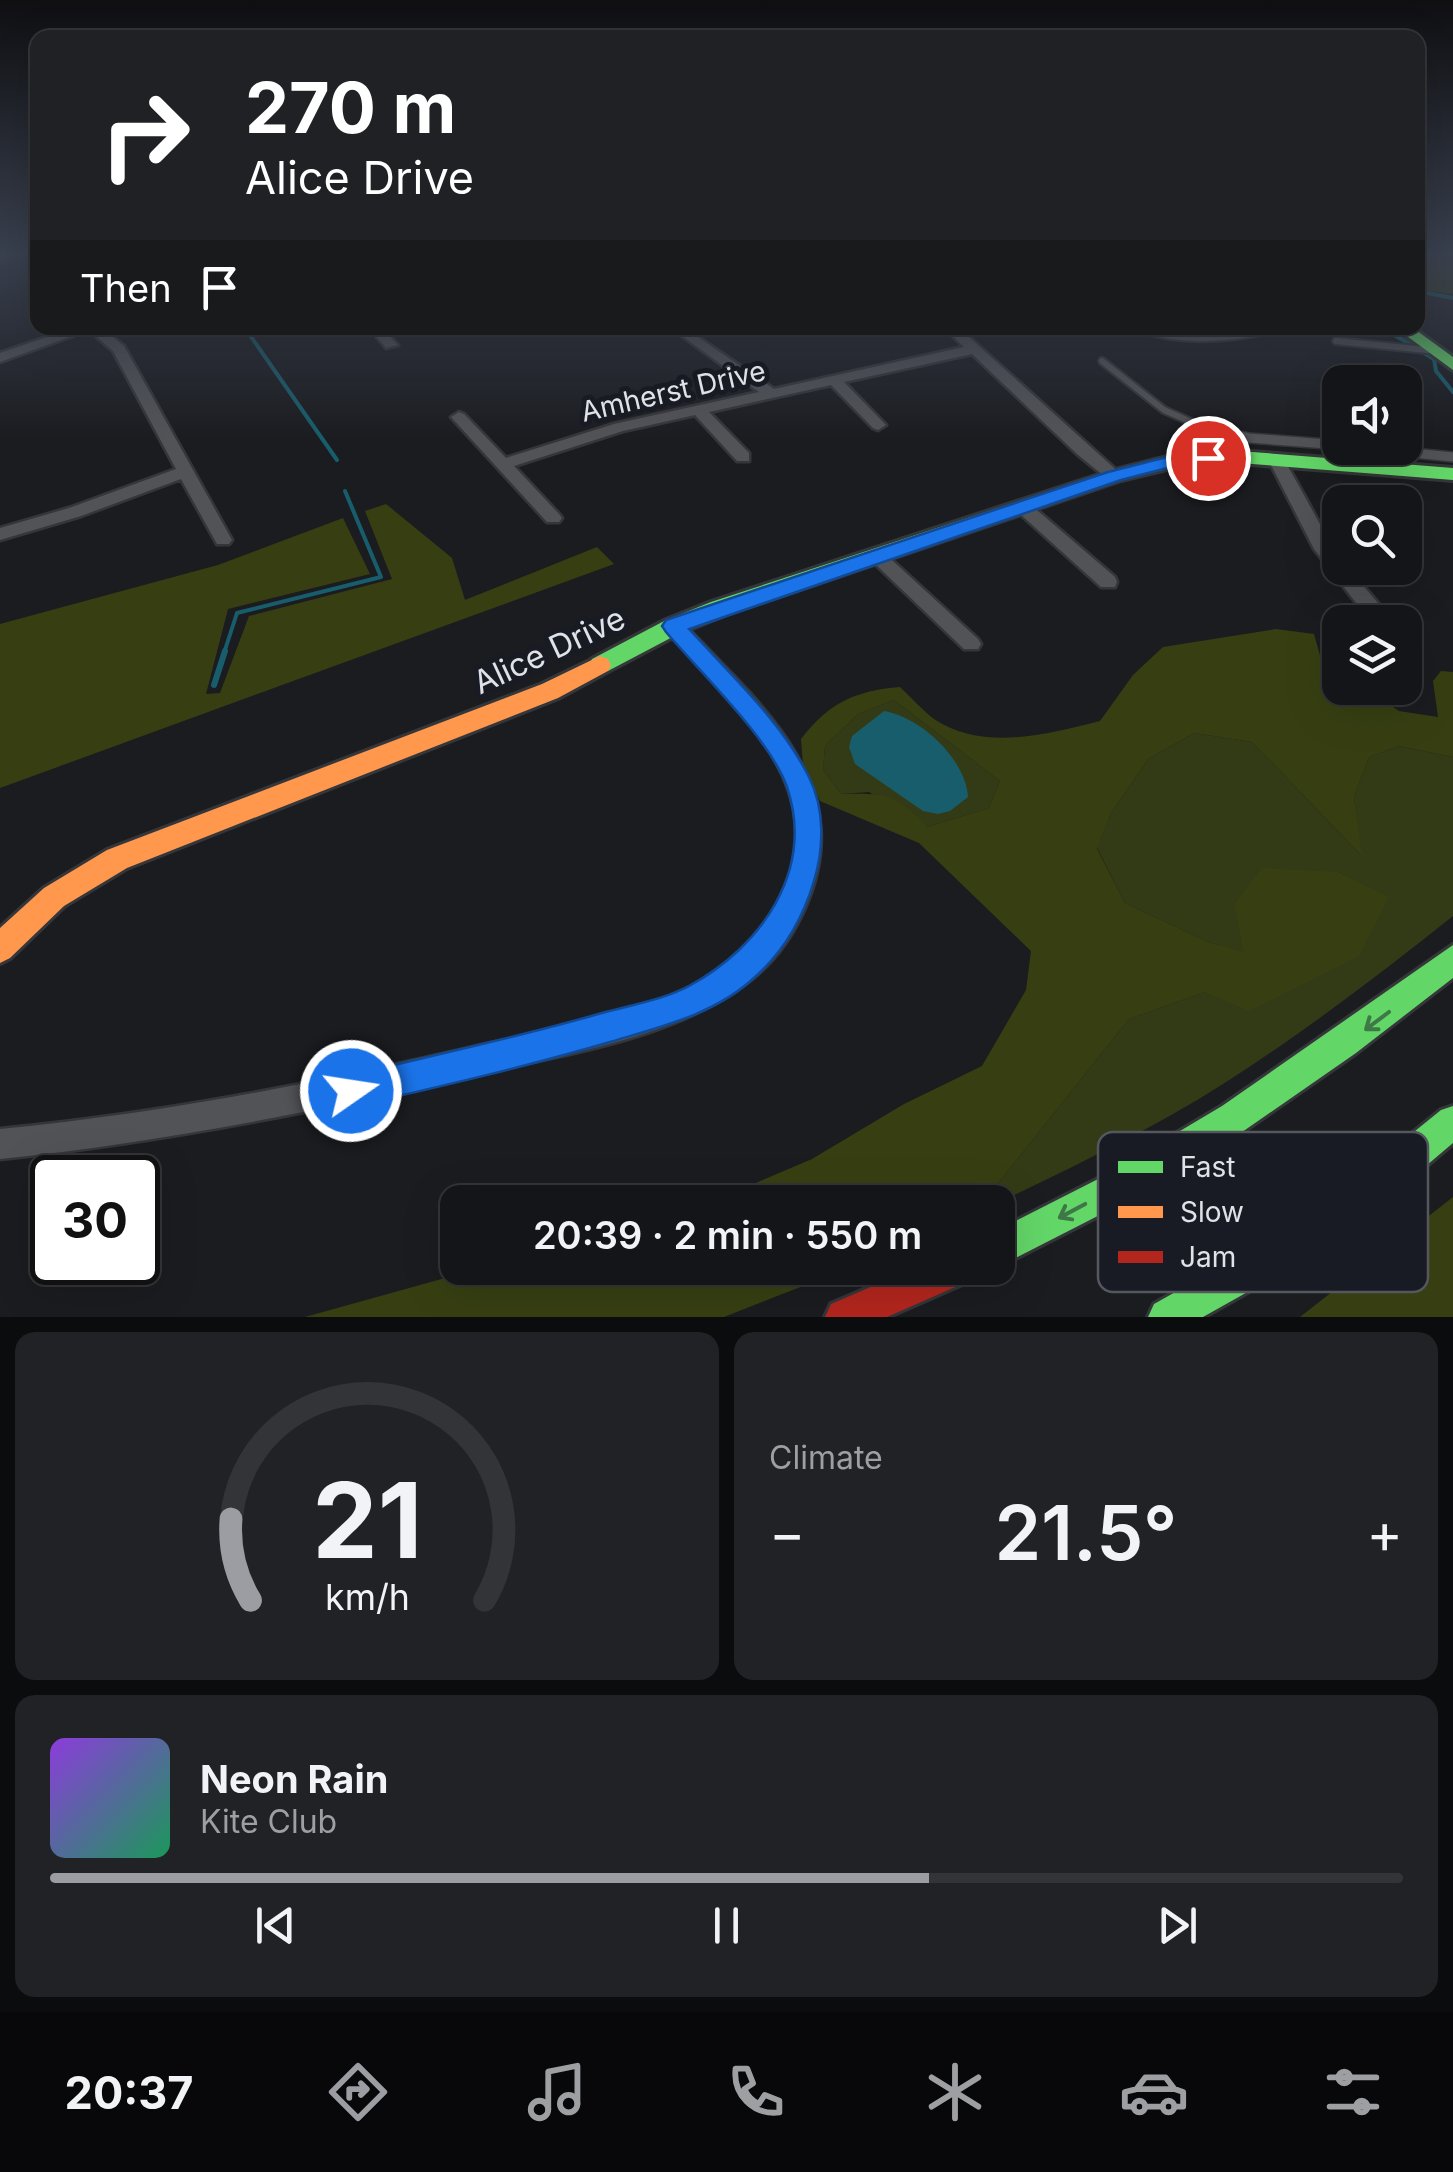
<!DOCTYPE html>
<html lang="en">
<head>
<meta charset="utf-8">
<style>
  :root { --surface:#141518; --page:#212225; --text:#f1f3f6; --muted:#9d9fa2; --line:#333437; --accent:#9b9da2 }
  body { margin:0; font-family:Inter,sans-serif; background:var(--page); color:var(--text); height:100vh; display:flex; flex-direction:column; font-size:38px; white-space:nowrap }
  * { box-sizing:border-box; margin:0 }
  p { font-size:32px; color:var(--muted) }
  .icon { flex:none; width:55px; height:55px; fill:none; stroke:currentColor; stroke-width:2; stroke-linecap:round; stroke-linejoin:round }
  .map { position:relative; height:1317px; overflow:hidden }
  .details { display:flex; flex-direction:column; gap:15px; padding:15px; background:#0b0c0d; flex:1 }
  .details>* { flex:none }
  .guide { position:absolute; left:30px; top:30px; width:1395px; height:305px; border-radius:20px; box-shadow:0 10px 40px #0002,0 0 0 2px var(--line); background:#202124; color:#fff; overflow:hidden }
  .controls { position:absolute; left:1322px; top:365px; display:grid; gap:20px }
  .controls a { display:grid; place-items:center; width:100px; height:100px; border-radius:20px; background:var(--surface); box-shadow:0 10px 40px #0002,0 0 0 2px var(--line); font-size:50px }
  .speed { position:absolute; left:30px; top:1155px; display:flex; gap:20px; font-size:50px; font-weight:700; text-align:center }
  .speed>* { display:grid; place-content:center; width:130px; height:130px; border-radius:50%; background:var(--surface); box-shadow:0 10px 40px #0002,0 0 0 2px var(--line); line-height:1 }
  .speed .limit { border:5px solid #111; border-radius:15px; background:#fff; color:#111 }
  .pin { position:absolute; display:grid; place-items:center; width:85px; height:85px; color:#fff; margin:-42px; border:5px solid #fff; border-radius:50%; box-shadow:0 2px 10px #0007 }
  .me { position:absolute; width:110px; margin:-55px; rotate:77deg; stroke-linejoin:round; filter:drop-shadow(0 0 8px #0008) }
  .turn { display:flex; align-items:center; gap:35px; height:210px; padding:0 50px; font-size:45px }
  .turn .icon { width:130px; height:130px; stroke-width:2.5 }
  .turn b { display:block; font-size:70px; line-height:85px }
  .then { display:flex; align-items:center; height:95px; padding:0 50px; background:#0003; gap:20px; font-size:38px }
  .big { font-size:75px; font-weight:600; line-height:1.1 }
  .details .tile { flex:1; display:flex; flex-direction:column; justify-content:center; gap:15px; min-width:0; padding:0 35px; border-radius:20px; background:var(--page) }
  .details .dial { align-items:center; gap:0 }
  .dial svg { height:260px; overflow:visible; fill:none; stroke:var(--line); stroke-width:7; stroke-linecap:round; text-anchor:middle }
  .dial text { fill:var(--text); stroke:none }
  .song { display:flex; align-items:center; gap:30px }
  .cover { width:120px; height:120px; border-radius:15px; background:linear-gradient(135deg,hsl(270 70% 55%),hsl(150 70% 35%)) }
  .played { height:10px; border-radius:5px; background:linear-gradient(90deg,var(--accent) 65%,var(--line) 65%) }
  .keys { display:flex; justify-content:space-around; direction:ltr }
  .heat { display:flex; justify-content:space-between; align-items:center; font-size:55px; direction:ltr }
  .details .tiles { flex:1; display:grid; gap:15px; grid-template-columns:1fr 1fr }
  .tile:last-child { grid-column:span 2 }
  .trip { position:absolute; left:440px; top:1185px; width:575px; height:100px; border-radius:20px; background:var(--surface); box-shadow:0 10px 40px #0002,0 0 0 2px var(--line); font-weight:600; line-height:100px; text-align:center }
  .tabs { display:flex; height:160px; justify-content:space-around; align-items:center; background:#08080a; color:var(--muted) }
  .tabs .icon { width:70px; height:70px }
  .tabs .selected { color:var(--accent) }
  .tabs b { font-size:45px; color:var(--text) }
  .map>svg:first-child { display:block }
  .green { fill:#333b16 }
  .forest { fill:#373f12; fill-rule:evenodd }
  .water { fill:#185d6c }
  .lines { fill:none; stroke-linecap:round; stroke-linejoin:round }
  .stream-far1 { stroke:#185d6c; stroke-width:4 }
  .stream { stroke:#185d6c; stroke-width:6 }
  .lane-far1-casing { stroke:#353639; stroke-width:10 }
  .lane-casing { stroke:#353639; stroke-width:12 }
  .street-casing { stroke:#353639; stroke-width:5 }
  .fast-casing { stroke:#353639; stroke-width:6 }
  .slow-casing { stroke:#353639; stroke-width:6 }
  .jam-casing { stroke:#353639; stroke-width:6 }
  .lane-far1 { stroke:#525357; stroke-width:6 }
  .lane { stroke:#525357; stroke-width:9 }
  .street { fill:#525357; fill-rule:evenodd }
  .fast { fill:#63d668; fill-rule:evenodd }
  .slow { fill:#ff974d; fill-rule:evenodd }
  .jam { fill:#b3261e; fill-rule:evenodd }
  .oneway { stroke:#3e7846 }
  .route { fill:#1a73e8; stroke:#114b97; stroke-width:2.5 }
  .labels { text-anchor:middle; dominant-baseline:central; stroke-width:10; stroke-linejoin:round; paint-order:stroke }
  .far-street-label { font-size:28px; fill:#e0e2e8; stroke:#181b23 }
  .street-label { font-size:32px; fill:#e0e2e8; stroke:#181b23 }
  .key { fill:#181b23; stroke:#54575e; stroke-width:2.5 }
  .key-label { font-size:28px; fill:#e0e2e8 }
</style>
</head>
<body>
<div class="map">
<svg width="1453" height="1317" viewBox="0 0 1453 1317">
  <rect width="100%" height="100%" fill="#1b1c20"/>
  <!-- green -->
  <path class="green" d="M894,700L1000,781L989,808L927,827L869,792L841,794L823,770L825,746L858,714Z
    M1194,733L1252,742L1361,855L1354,797L1369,757L1399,746L1453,757V916C1379,975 1303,1033 1223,1084C1151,1130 1074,1166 998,1203L983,1202L1129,1019L1205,992L1389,898L1338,872L1245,953L1208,942L1125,903L1097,848L1110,815L1148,759Z"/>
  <!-- forest -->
  <path class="forest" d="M1418,254L1453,259V294L1418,289Z
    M386,504L452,558L465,600L597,547L614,564L0,788V624L218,565L343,518L370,574L228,609L206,694L220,693L249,616L392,579L365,511Z
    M1276,629L1314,634L1321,659L1340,672V688H1364L1399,711L1438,717L1433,681L1441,671L1453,672V757L1399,746L1369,757L1354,797L1362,856L1252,742L1194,733L1148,759L1110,815L1097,849L1125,903L1208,942L1244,952L1234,904L1262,868L1338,872L1389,897L1359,956L1249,1011L1205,992L1129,1019L983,1202H711L812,1159L904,1104L982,1066L1026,990L1031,951L919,843L820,801L803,765L801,739C830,702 855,691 900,687C911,697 922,710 934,719C983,752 1048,734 1100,721L1133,675L1163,647ZM894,700L1000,781L989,808L927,827C896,794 886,793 841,794L823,770L825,746L858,714Z
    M1453,1197V1317H1300Z
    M481,1268H849L724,1317H305Z"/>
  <!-- water -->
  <path class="water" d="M884,711C921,717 966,760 968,797L950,811L938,814L923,811L855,764L849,747L852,736Z"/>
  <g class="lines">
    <!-- stream-far1 -->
    <path class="stream-far1" d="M1418,291L1453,298
      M245,328L337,460
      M1383,328L1434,359L1436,371L1453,392
      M224,653L237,613L381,577L345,491"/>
    <!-- stream -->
    <path class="stream" d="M214,685L225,651"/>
    <defs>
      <path id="lane-far1" d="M1136,328C1185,344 1231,339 1281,328
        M1184,328L1215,335
        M1336,341L1437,351
        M1102,361L1164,410L1207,429"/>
      <path id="lane" d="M1200,427L1249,438L1340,445
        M1365,448L1453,457"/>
      <path id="street" d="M0,254H20L0,261Z
        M31,254H38V259H34Z
        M73,328H102L124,346L232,540L229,544H217L181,479L81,516L0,540V528L69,508L176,469L113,351L89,330L0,362V353Z
        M369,328H382L398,345L386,348Z
        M671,328H685L774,389L964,347L945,328H959L1123,476L1115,481L1109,480L1077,454L972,354L844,382L883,422L886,425L878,430L873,428L831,385L709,412L749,453V461H737L695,415L623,431L514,466L559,514L562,518L559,522H547L451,417L459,412L464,414L506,458L614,424L759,392Z
        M1276,454L1284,459C1293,476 1340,557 1340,568H1348L1378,603L1380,608L1378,613H1364L1314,549L1268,459Z
        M1025,503L1031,505L1115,577L1117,582L1115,587H1101L1019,513L1016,509Z
        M876,549L882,551L978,639L981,644L978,649H964L870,559L867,555Z
        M674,619L681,621C733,678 811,741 820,824C826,879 795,944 753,978C681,1036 579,1051 491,1071C329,1109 166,1142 0,1159V1129C166,1113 328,1081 491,1043C573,1025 664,1012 733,961C774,930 802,874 796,822C788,746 715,685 667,631L664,626Z"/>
      <path id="fast" d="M1396,328H1413L1453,357V370Z
        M1239,451L1453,468V480L1239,463L1175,467L1121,480L727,614L682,632L608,671H592L589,665L592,659L666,620L711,602L1108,472L1175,455Z
        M1453,945V978L1356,1053L1245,1130L1131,1199L998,1267V1230L1106,1175L1222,1106Z
        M1453,1106V1143L1335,1243L1203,1317H1148L1154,1304L1309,1217L1441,1110Z"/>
      <path id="slow" d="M600,656L608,659L611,665L608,671L558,698L127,868L64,906L10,958L0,963V928L44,888L107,850L542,684Z"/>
      <path id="jam" d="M915,1268H974L969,1281L887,1317H825L831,1304Z"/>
    </defs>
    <!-- lane-far1 casing -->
    <use href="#lane-far1" class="lane-far1-casing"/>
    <!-- lane casing -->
    <use href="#lane" class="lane-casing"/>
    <!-- street casing -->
    <use href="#street" class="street-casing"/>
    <!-- fast casing -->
    <use href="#fast" class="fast-casing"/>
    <!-- slow casing -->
    <use href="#slow" class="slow-casing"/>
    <!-- jam casing -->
    <use href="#jam" class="jam-casing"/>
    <!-- lane-far1 -->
    <use href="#lane-far1" class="lane-far1"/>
    <!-- lane -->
    <use href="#lane" class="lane"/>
    <!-- street -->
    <use href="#street" class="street"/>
    <!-- fast -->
    <use href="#fast" class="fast"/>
    <!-- slow -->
    <use href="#slow" class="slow"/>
    <!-- jam -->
    <use href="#jam" class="jam"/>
  </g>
  <!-- one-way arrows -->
  <defs><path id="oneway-shaft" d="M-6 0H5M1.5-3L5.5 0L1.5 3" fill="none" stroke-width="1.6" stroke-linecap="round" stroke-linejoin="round" transform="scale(2.5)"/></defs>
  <g class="oneway">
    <use href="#oneway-shaft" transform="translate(1377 1021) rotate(143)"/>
    <use href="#oneway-shaft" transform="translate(1072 1211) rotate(152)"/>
  </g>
  <!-- sky -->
  <linearGradient id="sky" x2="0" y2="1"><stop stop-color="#0f0f12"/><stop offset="0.58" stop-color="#39404e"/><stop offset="1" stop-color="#39404e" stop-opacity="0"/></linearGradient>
  <rect width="1453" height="439" fill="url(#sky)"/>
  <!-- route -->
  <path class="route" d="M1208,452L1215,454V462L1175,466L1121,480L689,629C731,675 781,721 809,777C825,809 824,848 814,881C803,918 784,951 755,977C716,1014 660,1027 610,1042C525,1067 438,1087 351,1107L339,1103L335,1091L339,1079L351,1075C435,1055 519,1037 602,1013C630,1005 663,1000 689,986C761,947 815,871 787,787C770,739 700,672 666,632L662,626L666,620L1108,472L1175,455Z"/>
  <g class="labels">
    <!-- far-street labels -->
    <g class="far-street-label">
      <text transform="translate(673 391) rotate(-13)">Amherst Drive</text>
    </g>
    <!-- street labels -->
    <g class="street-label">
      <text transform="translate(549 650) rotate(-25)">Alice Drive</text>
    </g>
  </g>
  <!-- legend -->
  <rect x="1098" y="1132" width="330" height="160" rx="15" class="key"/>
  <rect x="1118" y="1161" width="45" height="12" fill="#63d668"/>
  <rect x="1118" y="1206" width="45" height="12" fill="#ff974d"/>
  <rect x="1118" y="1251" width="45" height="12" fill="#b3261e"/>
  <g class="key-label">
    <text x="1180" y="1177">Fast</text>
    <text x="1180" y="1222">Slow</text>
    <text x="1180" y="1267">Jam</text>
  </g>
</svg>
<div class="controls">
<a><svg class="icon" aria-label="sound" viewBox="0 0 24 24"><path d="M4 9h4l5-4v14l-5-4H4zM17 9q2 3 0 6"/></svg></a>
<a><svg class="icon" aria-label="search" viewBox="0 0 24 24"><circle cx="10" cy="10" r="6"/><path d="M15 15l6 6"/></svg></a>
<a><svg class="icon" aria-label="layers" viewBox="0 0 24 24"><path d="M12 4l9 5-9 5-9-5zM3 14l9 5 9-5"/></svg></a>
</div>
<div class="speed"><div class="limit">30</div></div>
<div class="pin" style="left:1208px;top:458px;background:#d93025"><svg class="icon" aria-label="arrive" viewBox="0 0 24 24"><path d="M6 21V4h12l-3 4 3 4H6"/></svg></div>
<svg class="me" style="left:351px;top:1091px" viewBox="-20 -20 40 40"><circle r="17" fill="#1a73e8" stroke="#fff" stroke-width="3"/><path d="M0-11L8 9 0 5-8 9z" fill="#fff"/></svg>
<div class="trip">20:39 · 2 min · 550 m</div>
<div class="guide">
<div class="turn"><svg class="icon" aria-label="right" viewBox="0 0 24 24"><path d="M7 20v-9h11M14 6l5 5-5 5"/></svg><div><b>270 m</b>Alice Drive</div></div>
<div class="then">Then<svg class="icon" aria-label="arrive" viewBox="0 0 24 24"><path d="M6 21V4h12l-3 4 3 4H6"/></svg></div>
</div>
</div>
<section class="details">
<div class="tiles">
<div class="tile dial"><svg viewBox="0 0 100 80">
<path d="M14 69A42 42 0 1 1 86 69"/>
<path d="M14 69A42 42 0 0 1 8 44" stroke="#9b9da2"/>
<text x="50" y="56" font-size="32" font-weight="700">21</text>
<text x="50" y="72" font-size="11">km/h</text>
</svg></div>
<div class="tile"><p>Climate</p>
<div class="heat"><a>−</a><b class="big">21.5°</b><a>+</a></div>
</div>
<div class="tile">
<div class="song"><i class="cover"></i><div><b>Neon Rain</b><p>Kite Club</p></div></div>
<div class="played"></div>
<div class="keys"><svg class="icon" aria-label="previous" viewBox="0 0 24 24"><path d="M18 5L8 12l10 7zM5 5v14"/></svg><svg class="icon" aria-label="pause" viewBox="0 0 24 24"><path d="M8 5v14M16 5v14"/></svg><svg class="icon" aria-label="next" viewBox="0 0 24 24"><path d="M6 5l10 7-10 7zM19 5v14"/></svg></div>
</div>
</div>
</section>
<nav class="tabs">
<b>20:37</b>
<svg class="icon selected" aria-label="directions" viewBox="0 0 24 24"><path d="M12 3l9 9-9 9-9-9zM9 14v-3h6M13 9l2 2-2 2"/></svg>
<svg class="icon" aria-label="music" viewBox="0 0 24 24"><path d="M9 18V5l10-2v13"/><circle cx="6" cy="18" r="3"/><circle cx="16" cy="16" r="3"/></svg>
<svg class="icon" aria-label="phone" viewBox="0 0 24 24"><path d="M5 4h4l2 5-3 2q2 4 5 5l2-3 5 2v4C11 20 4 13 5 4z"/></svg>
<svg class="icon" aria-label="climate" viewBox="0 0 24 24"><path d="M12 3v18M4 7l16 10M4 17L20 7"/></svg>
<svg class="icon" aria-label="car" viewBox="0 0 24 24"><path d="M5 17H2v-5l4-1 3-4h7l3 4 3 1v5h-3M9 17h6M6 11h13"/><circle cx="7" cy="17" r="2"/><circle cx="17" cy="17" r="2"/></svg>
<svg class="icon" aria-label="filters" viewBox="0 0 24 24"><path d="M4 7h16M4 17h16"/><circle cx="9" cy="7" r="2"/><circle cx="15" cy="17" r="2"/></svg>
</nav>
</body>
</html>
